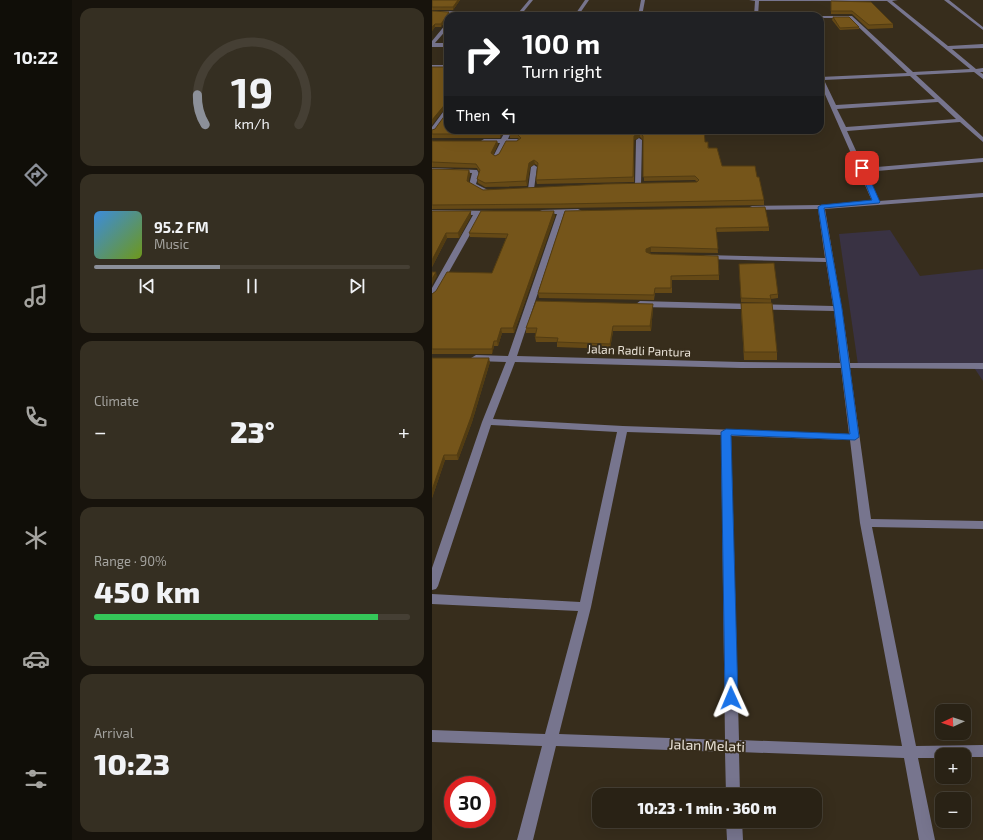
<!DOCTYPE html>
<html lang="en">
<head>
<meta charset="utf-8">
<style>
  :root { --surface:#292215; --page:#352f22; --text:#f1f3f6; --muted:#a5a4a0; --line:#453f34; --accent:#8c9099 }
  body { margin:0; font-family:"Exo 2",sans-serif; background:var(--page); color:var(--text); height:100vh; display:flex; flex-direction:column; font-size:15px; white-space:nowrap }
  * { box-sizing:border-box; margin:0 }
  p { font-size:13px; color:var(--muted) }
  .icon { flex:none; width:22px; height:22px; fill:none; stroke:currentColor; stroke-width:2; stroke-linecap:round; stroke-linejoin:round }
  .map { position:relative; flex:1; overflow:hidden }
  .details { display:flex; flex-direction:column; gap:8px; padding:8px; background:#17130c; width:360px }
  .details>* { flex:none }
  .guide { position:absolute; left:12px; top:12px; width:380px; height:122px; border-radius:12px; box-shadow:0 4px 16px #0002,0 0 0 1px var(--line); background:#202124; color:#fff; overflow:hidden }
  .needle { width:26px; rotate:267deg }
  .tools { position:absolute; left:503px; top:704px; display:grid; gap:8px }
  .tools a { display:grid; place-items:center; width:36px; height:36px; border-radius:8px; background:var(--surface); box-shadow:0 4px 16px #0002,0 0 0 1px var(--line); font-size:20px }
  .speed { position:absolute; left:12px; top:776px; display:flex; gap:8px; font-size:20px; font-weight:700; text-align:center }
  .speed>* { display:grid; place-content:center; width:52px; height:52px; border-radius:50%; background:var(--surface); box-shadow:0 4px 16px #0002,0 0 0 1px var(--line); line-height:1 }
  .speed .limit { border:6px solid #d22; background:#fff; color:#111 }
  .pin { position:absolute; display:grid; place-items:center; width:34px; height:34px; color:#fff; margin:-17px; border-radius:8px; box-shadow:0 2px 6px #0006 }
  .me { position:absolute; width:44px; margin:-22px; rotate:359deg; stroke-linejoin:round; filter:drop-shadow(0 0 3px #0008) }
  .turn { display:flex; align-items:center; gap:14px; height:84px; padding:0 12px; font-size:18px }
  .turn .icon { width:52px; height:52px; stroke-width:2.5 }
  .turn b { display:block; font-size:28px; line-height:34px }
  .then { display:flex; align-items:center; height:38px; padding:0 12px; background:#0003; gap:8px; font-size:15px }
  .big { font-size:30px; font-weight:800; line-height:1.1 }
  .details .card { flex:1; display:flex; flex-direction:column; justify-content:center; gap:6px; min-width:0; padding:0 14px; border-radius:12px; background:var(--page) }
  .details .dial { align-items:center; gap:0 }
  .dial svg { height:104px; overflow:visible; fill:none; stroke:var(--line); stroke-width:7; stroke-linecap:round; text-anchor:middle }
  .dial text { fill:var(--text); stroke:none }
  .song { display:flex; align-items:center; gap:12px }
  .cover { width:48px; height:48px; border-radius:6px; background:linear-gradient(135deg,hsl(210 70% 55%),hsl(80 70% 35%)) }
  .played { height:4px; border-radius:2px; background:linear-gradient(90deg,var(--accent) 40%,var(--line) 40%) }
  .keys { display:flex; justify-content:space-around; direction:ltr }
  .heat { display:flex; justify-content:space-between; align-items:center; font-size:22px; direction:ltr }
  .charge { height:6px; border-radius:3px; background:linear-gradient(90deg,#34c759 90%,var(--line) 0) }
  .trip { position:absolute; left:160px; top:788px; width:230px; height:40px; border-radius:12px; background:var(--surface); box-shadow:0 4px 16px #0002,0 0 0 1px var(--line); font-weight:800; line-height:40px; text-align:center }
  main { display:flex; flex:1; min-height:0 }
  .menu { display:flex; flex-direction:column; width:72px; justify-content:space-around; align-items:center; background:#100e08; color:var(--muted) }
  .menu .icon { width:28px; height:28px }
  .menu .on { color:var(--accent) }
  .menu b { font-size:18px; color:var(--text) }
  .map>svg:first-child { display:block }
  .industrial { fill:#393243 }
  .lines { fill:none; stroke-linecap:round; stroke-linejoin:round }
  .minor { fill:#77758e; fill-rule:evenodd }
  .wall { fill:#654916 }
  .shaded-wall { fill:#523c12 }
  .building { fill:#75551a; stroke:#523c12 }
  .route { fill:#1a73e8; stroke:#114b97 }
  .labels { text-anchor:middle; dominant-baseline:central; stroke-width:4; stroke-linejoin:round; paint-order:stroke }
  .street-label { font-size:12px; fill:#e9e2d7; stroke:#372d1c }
  .near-street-label { font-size:14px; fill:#e9e2d7; stroke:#372d1c }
</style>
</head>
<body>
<main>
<nav class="menu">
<b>10:22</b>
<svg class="icon on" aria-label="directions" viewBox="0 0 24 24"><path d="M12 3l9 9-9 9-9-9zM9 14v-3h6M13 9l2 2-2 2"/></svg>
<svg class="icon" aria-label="music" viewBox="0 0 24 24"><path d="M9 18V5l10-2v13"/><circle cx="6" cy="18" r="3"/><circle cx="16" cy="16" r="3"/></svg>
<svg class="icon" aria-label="phone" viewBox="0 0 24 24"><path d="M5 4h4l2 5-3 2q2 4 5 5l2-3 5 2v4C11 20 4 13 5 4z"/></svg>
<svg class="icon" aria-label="climate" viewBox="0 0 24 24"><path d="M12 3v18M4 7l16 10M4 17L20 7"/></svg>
<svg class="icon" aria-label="car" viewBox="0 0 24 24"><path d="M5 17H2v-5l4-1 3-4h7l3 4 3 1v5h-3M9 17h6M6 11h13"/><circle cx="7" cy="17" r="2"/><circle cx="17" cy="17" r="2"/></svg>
<svg class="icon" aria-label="filters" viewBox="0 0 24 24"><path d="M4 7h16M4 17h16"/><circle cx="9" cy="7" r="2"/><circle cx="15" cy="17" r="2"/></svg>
</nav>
<section class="details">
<div class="card dial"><svg viewBox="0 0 100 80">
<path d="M14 69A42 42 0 1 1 86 69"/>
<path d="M14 69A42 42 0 0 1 8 46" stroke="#8c9099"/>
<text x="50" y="56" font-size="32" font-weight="700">19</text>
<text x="50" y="72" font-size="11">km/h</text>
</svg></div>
<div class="card">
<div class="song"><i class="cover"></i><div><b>95.2 FM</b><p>Music</p></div></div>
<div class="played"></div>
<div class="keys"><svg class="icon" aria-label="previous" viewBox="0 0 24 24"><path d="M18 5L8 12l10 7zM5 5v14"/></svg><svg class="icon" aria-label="pause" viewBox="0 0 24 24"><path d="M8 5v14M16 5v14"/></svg><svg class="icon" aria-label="next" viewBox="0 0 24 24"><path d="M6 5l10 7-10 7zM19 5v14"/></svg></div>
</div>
<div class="card"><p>Climate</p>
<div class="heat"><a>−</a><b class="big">23°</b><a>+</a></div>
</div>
<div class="card"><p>Range · 90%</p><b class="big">450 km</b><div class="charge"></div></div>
<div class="card"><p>Arrival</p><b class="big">10:23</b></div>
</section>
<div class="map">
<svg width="551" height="840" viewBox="0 0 551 840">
  <rect width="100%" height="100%" fill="#372d1c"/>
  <!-- industrial -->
  <path class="industrial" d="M458,230L488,276L551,269V381L541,366L426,365L407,234Z"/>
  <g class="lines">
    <!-- minor -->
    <path class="minor" d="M97,0H101L88,16H84L85,14L0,13V11L87,12Z
      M153,0H157L146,16H142Z
      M209,0H213L210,16H206Z
      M317,0H466L460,1L516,46L551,44V48L520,49L544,69L551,68V72H548L551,74V79L542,72L484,75L551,137V142L528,122L415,131L431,166L445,167L551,158V162L445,171L433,170L447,201L551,193V197L393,209L410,309L418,363H551V369L418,368L439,519L551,521V529L440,527L484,746L551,745V757H532V755H510V758H486L503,840H487L472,758L307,752L308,795H294L293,752L124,746L101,840H85L110,746L0,742V730L113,734L146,611L0,604V594L148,602L185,432L59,425L6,586L4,589L0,590V568L50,422L74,362L44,361L39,358L44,355L76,356L125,214H110L106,212L110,210L146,209L150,211L146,213L132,214L85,356L309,362L408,363L402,311L208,307L204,304L208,301L401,306L394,262L273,259L269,257L273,255L393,258L386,209L320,210L316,208L320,206L389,205L440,201L388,83V77L475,73L417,18H388V16H386H420L481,72L538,69L455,1H327L326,16H322L323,1ZM478,76L503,99L404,105L392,80ZM506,102L524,119L414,127L405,109ZM83,362L309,368H409L417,434L191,426L61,419ZM195,432L289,435L293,740L127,734L159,607ZM299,436L418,440L428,523L470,746L307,740Z
      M512,0H517L551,27V30Z
      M14,24H16V28L3,43H16V47H0V41Z
      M388,38L391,40V56L388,58Z
      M0,65H16V69H0Z
      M16,107V113L2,132L0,133V127L14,108Z
      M74,130H80L76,139H85L88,141L85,143H74L66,158H62L61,157L68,143H52L49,141L52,139H69Z
      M207,138L210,140L209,185L206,187L203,185L204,140Z
      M102,165L105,167L102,189L99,191L96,189L99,167Z
      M0,168L45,170L47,174L44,184L56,190L52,192L38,186L37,185L40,173L0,172Z
      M0,210L62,211L66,213L62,215H49L4,295L0,298V288L41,215L0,214Z
      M294,821H310L311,840H295Z"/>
  </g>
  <!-- wall -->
  <path class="wall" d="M0,0H28L21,10H0Z
    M399,1L461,24V28L436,29L420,14H399Z
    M0,11L18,15L17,16H16V17L9,27H3L0,31Z
    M401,17L427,27V29L408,30L400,20Z
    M3,129L72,130L68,138H0V130Z
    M272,130L273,142L290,166L325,177L332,200V205L129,208L0,209V169L37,170L38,174L36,182L51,190L265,182L263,180L212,181L211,140L208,137L202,140V182L105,184L104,180L106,166L103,164L98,167L95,186L53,187L46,183L45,179L47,172L45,168L0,167V141H65L66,144L61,155L63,156L67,154L87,139L86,138H78V134Z
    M0,211H39V216L27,238H15L0,267Z
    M133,211L337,227V231L284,232L286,253L219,252L216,253L287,275V280H240V293H223L222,300L107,298L106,293Z
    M123,216L82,333H70L66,346H62L60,354H0V294L60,273L74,238L38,237L37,233Z
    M307,264L346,294V298L339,299V303L309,302Z
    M309,303L345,352V360H312L309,310Z
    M221,308L219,331H181L178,349L125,347V342H104L103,337L104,333H94V328Z
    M0,358L58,362L40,422L26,460H13L0,498Z"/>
  <!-- shaded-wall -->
  <path class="shaded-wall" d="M26,0H28L21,10V7Z
    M17,12L18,15L17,16H16V17L9,27V24Z
    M3,24V27L0,31V27Z
    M15,102V106L0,125V120Z
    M70,130H72L68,138V134Z
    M208,133V137L202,140V182V136Z
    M65,141L66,144L60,157L59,153Z
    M102,160L103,164L98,167L95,186L94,181L97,163Z
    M37,170L38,174L36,186L35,181Z
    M39,211V216L27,238L26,233Z
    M122,211L123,216L82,333L81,328Z
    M14,233L15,238L0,267V260Z
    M219,247V252L214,254V249Z
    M4,272L5,276L0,285V279Z
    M221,304V308L219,331L218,326Z
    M181,326V331L178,349V344Z
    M69,328L70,333L66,346L65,341Z
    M62,341V346L60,354V349Z
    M57,358L58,362L40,422L26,460L25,455Z
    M12,455L13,460L0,498V490Z"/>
  <!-- building -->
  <path class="building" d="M0,0H26L21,7H0Z
    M399,1L439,2L461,24L437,25L420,11H399Z
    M0,11L17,12L9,24H3L0,27Z
    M401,17H417L427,27L408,28Z
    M0,67H16V103L15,102L0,120Z
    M16,111V130H70L68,134H0V130L3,129Z
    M79,130H272L273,142H276V148H285L290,166H323L325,177H327L332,200L129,204L0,205V169L37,170L35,181L51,190L172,184L265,182L267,180L263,176L211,177V136L208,133L202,136L201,177L104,180L106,163L102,160L97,163L94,181L53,183L45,179L48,170L44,164L0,162V141H65L59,153L63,156L67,154L74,141H85L89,138L85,134H78Z
    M333,207L337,227L284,228L286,249L219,247L214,249V252L219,254L286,256L287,275L239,276V288H223L222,295L106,293L133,211Z
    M0,211H39L26,233H14L0,260Z
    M49,211H122L81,328H69L65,341H62L60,349H0V294L4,291L15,272L60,273L76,234L37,233Z
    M342,263L346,294L338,295L339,299L309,298L307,264Z
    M0,272H4L0,279Z
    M104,301L221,304L218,326H181L178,344L125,342L126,338L103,337L105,328H94Z
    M309,303H340L345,352H312Z
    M0,358H57L39,417L25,455H12L0,490Z"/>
  <!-- route -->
  <path class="route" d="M430,166L433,168L448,202L447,203L392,208L410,309L427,437L423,440L299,435L306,698L304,702L299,704L295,702L293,698L289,432L294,429L418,434L402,309L386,207L389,205L440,200L427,168Z"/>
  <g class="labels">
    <!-- street labels -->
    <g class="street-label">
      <text transform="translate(207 350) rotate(2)">Jalan Radli Pantura</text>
    </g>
    <!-- near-street labels -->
    <g class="near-street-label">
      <text transform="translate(275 745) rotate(2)">Jalan Melati</text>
    </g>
  </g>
</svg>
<div class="tools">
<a><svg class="needle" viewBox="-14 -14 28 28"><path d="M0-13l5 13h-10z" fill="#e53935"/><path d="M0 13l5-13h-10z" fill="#a5a4a0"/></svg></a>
<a>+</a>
<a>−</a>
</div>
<div class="speed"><div class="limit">30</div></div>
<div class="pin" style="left:430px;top:168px;background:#d93025"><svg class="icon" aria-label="arrive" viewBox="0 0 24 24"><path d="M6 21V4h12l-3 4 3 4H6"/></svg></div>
<svg class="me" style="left:299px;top:698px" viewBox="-20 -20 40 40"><path d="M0-17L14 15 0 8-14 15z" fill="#1a73e8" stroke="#fff" stroke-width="4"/></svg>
<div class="trip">10:23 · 1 min · 360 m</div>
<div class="guide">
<div class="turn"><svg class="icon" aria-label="right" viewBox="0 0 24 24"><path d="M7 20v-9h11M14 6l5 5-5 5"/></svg><div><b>100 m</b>Turn right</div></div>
<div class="then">Then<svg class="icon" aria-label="left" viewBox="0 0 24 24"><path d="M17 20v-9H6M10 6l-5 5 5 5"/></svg></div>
</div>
</div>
</main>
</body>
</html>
